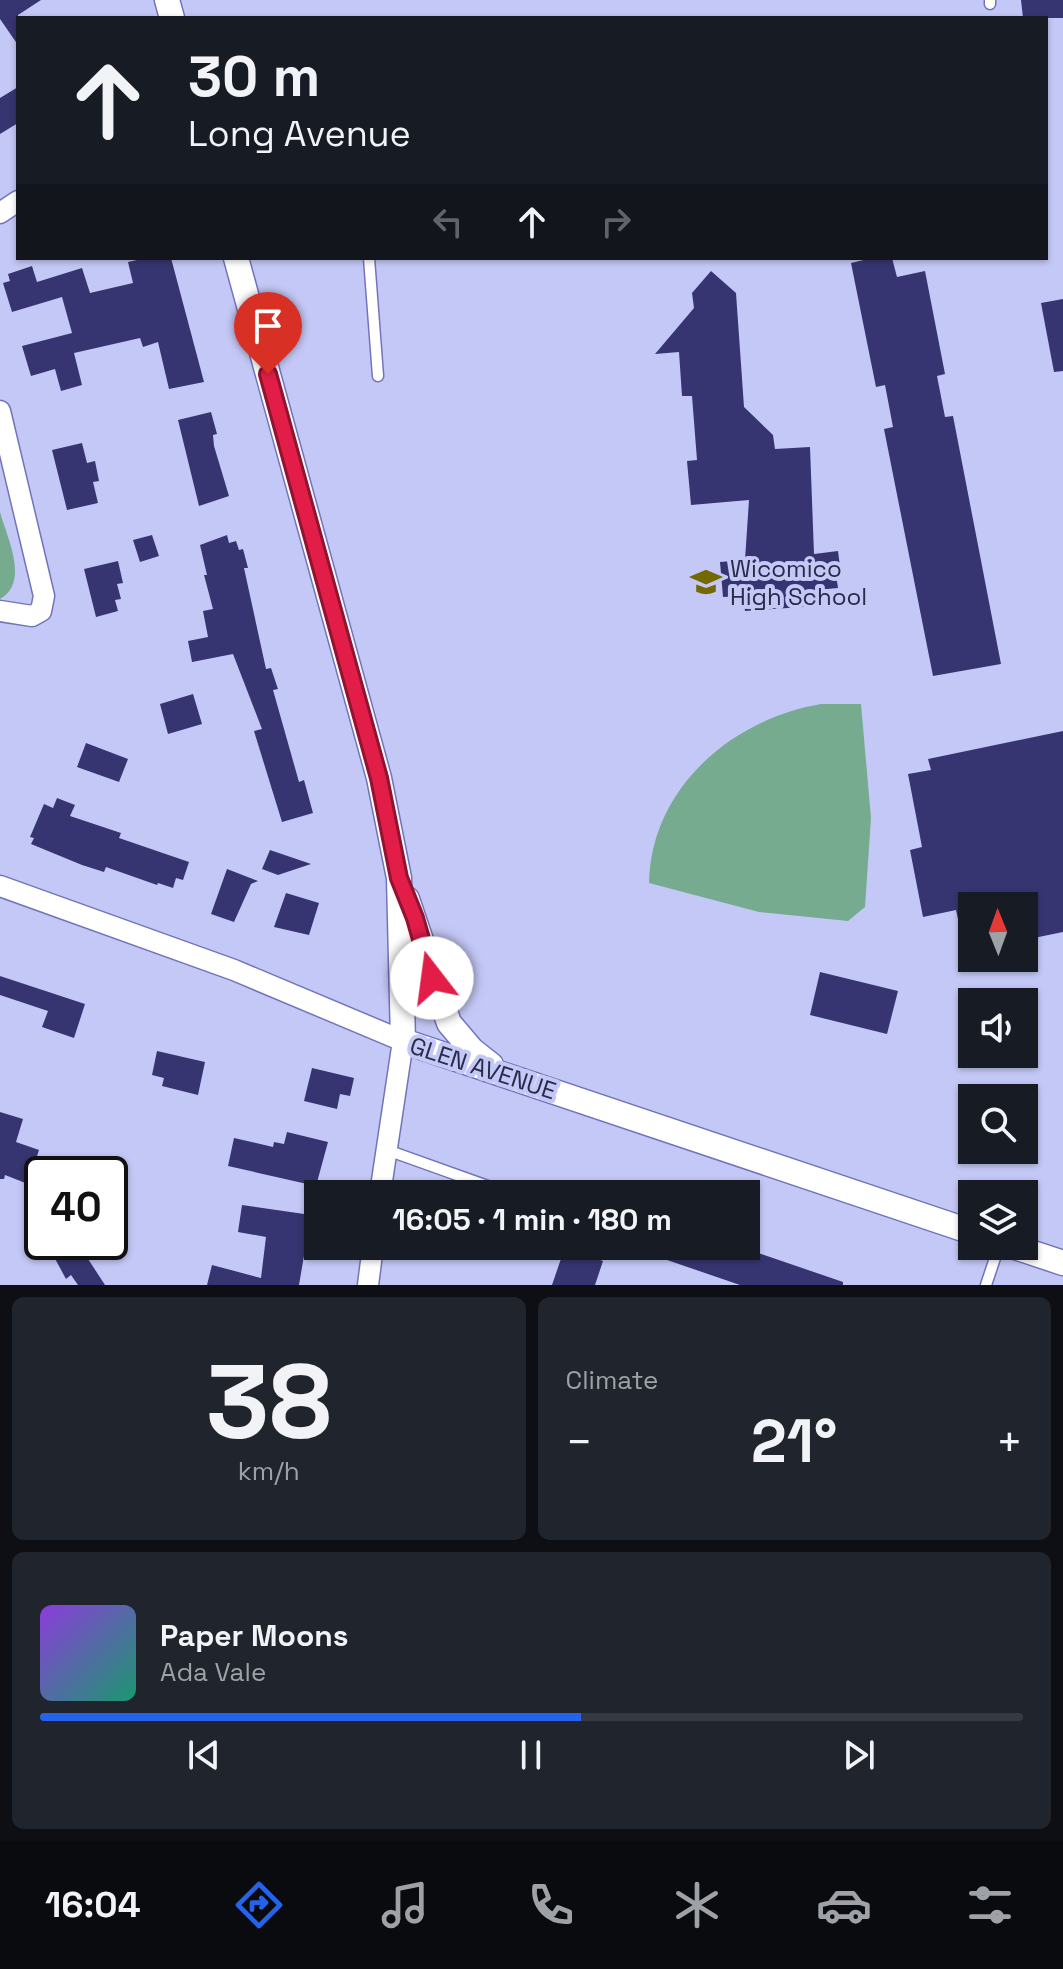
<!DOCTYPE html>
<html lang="en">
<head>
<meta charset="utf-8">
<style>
  :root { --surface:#171b24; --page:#20242c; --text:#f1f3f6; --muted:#9ea1a6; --line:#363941; --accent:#2563eb }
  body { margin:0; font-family:"Space Grotesk",sans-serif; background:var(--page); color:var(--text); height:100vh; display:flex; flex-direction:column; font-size:30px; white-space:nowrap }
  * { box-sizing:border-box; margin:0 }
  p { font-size:26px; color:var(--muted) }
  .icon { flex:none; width:44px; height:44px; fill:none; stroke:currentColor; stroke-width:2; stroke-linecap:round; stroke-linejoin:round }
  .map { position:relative; height:1285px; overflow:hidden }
  .panel { display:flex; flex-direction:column; gap:12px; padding:12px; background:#0d0f14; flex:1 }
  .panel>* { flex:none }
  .hud { position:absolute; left:16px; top:16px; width:1032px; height:244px; border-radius:0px; box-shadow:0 2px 6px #0004; background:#171b24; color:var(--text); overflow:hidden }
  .needle { width:52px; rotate:359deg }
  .fabs { position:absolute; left:958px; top:892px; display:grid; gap:16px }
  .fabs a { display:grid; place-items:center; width:80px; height:80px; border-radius:0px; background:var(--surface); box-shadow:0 2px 6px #0004; font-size:40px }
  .speed { position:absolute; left:24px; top:1156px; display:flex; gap:16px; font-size:40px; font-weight:700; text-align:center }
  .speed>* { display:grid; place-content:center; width:104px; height:104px; border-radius:50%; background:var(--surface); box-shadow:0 2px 6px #0004; line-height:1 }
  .speed .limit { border:4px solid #111; border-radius:12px; background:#fff; color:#111 }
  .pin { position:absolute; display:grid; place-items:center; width:68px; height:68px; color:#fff; margin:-82px -34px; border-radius:50% 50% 50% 0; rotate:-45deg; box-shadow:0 0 8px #0007 }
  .pin .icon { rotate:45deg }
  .me { position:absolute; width:88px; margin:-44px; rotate:345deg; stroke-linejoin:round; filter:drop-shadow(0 0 6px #0008) }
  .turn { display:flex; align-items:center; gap:28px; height:168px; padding:0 40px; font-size:36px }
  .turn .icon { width:104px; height:104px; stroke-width:2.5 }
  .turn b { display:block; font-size:56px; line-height:68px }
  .lanes { display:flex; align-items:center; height:76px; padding:0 40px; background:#0003; justify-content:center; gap:40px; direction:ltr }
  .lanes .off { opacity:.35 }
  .big { font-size:60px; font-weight:800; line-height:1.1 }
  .panel .card { flex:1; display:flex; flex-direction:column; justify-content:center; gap:12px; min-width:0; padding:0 28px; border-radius:12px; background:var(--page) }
  .panel .dial { align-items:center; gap:0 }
  .dial b { font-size:104px; line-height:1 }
  .song { display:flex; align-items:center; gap:24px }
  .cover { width:96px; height:96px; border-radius:12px; background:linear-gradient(135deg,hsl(270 70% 55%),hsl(160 70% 35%)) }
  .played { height:8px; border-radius:4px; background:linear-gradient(90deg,var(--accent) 55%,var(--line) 55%) }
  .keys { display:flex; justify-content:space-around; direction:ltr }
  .heat { display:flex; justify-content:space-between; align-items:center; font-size:44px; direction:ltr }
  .panel .tiles { flex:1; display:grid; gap:12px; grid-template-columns:1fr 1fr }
  .card:last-child { grid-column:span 2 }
  .trip { position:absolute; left:304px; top:1180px; width:456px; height:80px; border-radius:0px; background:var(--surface); box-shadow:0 2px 6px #0004; font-weight:800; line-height:80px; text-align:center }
  .tabs { display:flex; height:128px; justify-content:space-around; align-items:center; background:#090b0e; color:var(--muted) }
  .tabs .icon { width:56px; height:56px }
  .tabs .on { color:var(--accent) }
  .tabs b { font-size:36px; color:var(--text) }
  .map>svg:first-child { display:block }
  .green { fill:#77ab90 }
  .building { fill:#373571 }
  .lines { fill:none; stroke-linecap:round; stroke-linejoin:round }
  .service-casing { stroke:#7274bb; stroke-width:13 }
  .minor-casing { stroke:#7274bb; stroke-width:23 }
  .tertiary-casing { stroke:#7274bb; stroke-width:27 }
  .service { stroke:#fff; stroke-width:10 }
  .minor { stroke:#fff; stroke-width:20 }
  .tertiary { stroke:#fff; stroke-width:24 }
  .route-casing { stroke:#92132f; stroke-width:20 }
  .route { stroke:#e11d48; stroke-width:14 }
  .labels { text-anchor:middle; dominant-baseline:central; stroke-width:8; stroke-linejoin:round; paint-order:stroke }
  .poi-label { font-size:24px; fill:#2a2b49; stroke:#c4c8f6; text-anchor:start }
  .street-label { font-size:24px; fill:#2a2b49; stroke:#c4c8f6 }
</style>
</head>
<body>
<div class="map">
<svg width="1063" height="1285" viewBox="0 0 1063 1285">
  <rect width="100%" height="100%" fill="#c4c8f6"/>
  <!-- green -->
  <path class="green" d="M0,512C7,538 30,582 0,599Z
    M821,704H861L871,818L865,907L848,921L759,912L649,883C651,788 732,719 821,704Z"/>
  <!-- building -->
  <path class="building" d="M0,0H41L18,15V45L0,19Z
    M1021,0H1063V18H1023Z
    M18,87V123L0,134V98Z
    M146,258H171L204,382L169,389L158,342L143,347L140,338L74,353L82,385L61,391L55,369L31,376L22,346L72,333L62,297L12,312L3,283L10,281L8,274L32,266L37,282L82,268L90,293L133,283L128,262Z
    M872,258H892L897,277L925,271L945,374L937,376L945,417L953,416L1001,664L933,676L884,429L893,427L885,385L876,387L851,263Z
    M711,271L736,293L744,407L773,435L775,449L810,447L814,554L838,551L841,574L836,575L838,588L816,590L817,606L745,611L743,596L723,597L720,562L745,560L749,500L691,505L687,461L697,460L692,396H682L679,352L655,354L694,308L692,293Z
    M1063,299V371L1054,372L1041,303Z
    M211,412L217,434L213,435L214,446L229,496L199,506L178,420Z
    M82,443L87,463L95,461L99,481L93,482L98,503L67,510L52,450Z
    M152,535L159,556L140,562L133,540Z
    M227,535L229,543L236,541L239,550L243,549L248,568H244L266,669L271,668L278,689L273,690L299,782L304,780L313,813L282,822L254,731L262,729L233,654L192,662L188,641L208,637L203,611L213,609L204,575H207L200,545Z
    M118,561L123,583L117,584L121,599L115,600L118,611L96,617L84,569Z
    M193,694L202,724L168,734L160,704Z
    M1063,731V932L1024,940V906H972V945L964,946L956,910L923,917L910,850L922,847L908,774L931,770L928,759Z
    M86,743L128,759L119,782L77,767Z
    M57,798L75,805L70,816L121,833L119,838L189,862L183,880L176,878L173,888L158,883L157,885L106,867L104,872L82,865L31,844L34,838L30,837L44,804L53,808Z
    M270,850L311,864L278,875L262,869Z
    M227,869L258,881L251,884L234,922L211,914Z
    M286,893L319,903L309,935L274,927Z
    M820,972L898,991L887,1034L810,1015Z
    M0,976L85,1004L74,1038L42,1027L48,1011L0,995Z
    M157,1051L205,1062L198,1095L162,1086L164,1078L152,1075Z
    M312,1068L354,1078L350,1096L340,1094L337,1109L304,1101Z
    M0,1112L23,1119L16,1142L39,1150L28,1184L5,1175L4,1179H0Z
    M287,1132L328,1142L316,1186L228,1166L234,1138L273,1147L274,1142L284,1144Z
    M242,1205L311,1215L299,1285H207L212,1265L261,1278L266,1237L238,1232Z
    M46,1242H77L105,1285H78L71,1275L66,1279Z
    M635,1246H738L843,1282V1285H740L635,1249Z
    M565,1247L603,1261L595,1285H552Z"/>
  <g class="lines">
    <defs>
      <path id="service" d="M990,0V4
        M369,258L378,376
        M387,1150L510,1194
        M986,1285L999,1246"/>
      <path id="minor" d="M0,213L18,201
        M0,411L44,596L41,611L32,616L0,611
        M0,886L234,970L403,1041L380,1194
        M368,1285L373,1246"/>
      <path id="tertiary" d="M167,0L172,18
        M236,258L379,778L399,878L403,1041L972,1232
        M407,899L449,1023L472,1050L491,1065
        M1012,1246L1063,1263"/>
    </defs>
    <!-- service casing -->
    <use href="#service" class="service-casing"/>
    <!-- minor casing -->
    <use href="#minor" class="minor-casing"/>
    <!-- tertiary casing -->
    <use href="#tertiary" class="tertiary-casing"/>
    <!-- service -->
    <use href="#service" class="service"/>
    <!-- minor -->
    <use href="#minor" class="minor"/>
    <!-- tertiary -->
    <use href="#tertiary" class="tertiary"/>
  </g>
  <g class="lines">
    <defs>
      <path id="route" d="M268,374L379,778L399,878L415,918L432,978"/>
    </defs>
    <!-- route casing -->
    <use href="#route" class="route-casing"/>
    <!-- route -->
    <use href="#route" class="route"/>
  </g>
  <!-- icons -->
  <defs>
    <symbol id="school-bare" viewBox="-9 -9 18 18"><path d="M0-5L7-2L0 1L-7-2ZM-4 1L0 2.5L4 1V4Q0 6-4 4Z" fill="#746800" stroke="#c4c8f6" stroke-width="2.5" paint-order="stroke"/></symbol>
  </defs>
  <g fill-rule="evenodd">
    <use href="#school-bare" x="684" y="560" width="44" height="44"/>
  </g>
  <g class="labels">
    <!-- poi labels -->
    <g class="poi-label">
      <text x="730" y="568">Wicomico<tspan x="730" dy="28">High School</tspan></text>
    </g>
    <!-- street labels -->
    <g class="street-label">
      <text transform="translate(483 1068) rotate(18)">GLEN AVENUE</text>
    </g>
  </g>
</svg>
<div class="fabs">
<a><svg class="needle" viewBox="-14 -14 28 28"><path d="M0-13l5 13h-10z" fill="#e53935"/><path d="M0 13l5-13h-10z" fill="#9ea1a6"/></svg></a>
<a><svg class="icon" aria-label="sound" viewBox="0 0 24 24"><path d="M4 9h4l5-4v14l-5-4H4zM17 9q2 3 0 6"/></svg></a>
<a><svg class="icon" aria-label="search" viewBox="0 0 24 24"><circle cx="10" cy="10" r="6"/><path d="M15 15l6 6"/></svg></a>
<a><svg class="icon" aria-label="layers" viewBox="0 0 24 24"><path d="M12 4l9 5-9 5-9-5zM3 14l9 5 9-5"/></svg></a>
</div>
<div class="speed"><div class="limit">40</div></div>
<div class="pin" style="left:268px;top:374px;background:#d93025"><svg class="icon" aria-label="arrive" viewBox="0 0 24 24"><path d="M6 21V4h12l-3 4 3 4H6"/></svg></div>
<svg class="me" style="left:432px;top:978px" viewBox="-20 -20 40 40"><circle r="19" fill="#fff"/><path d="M0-13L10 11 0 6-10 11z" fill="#e11d48"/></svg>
<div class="trip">16:05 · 1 min · 180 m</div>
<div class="hud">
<div class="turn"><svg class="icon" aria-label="ahead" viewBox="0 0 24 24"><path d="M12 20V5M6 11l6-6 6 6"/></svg><div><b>30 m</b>Long Avenue</div></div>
<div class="lanes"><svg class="icon off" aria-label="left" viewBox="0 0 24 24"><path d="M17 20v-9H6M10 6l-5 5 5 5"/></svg><svg class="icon" aria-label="ahead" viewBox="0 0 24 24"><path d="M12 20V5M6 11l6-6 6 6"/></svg><svg class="icon off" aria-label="right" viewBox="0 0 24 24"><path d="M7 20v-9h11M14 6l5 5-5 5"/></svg></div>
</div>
</div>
<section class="panel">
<div class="tiles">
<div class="card dial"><b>38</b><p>km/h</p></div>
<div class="card"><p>Climate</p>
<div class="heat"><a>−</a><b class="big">21°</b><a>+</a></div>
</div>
<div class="card">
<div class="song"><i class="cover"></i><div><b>Paper Moons</b><p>Ada Vale</p></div></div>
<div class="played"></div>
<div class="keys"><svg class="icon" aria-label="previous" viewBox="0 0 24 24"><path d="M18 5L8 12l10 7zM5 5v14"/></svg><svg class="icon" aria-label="pause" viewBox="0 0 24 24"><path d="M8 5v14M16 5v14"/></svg><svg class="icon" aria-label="next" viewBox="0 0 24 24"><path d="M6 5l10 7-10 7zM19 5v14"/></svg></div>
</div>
</div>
</section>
<nav class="tabs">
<b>16:04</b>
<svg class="icon on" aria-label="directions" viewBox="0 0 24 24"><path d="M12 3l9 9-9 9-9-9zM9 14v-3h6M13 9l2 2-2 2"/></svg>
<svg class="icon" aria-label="music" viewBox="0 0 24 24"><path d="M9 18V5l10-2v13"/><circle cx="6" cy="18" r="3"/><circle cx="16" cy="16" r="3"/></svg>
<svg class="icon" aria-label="phone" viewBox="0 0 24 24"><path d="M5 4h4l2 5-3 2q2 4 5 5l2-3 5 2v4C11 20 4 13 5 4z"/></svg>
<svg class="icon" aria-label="climate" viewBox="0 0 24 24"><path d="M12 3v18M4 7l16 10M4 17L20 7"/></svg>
<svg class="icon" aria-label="car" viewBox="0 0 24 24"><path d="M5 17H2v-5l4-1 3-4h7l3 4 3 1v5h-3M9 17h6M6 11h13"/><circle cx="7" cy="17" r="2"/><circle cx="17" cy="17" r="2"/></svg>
<svg class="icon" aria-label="filters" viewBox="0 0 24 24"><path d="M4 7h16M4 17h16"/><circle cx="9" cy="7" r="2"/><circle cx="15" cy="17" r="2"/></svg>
</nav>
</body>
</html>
